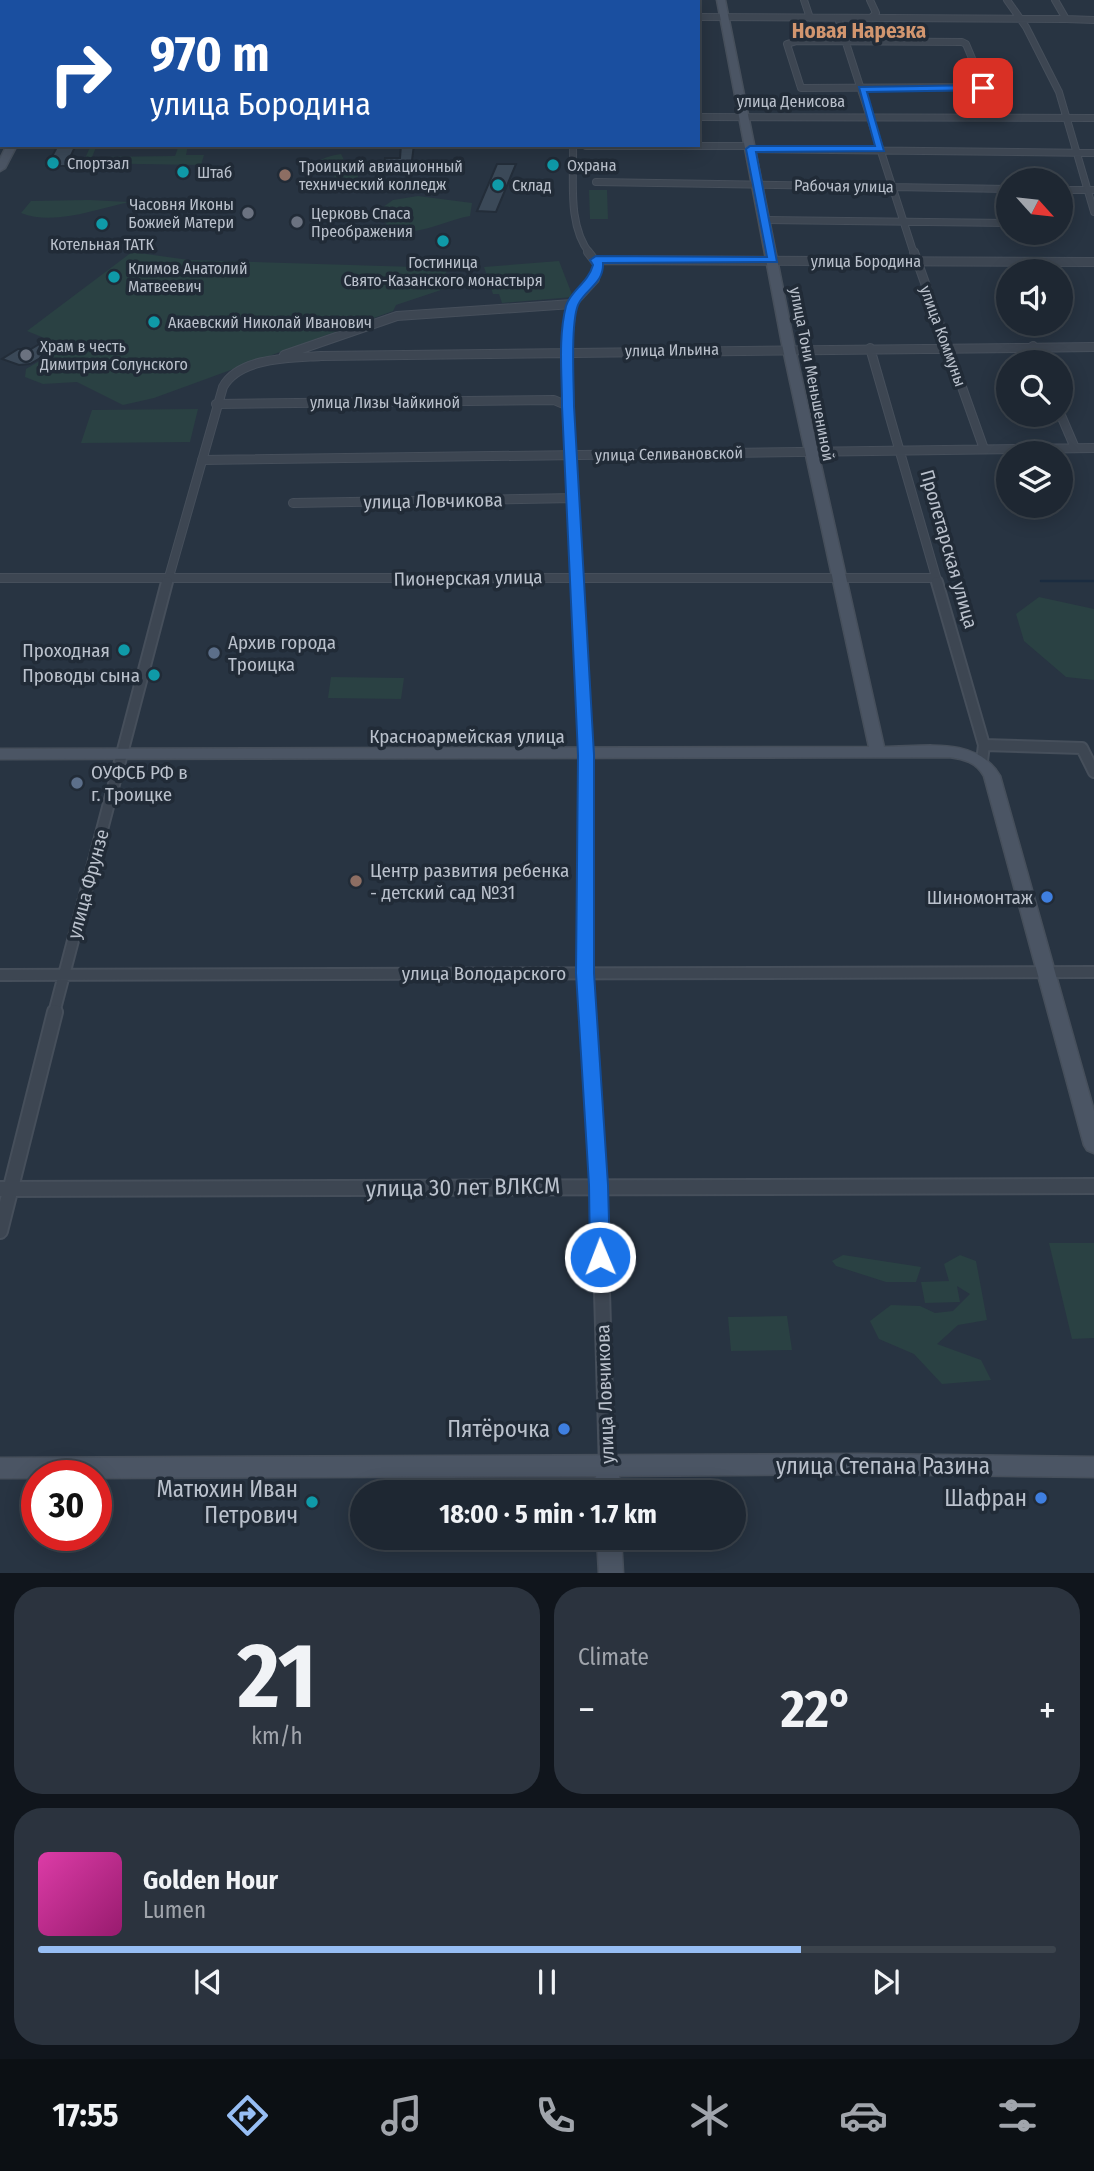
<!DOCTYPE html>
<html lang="en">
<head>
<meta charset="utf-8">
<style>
  :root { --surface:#1e2732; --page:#2b333e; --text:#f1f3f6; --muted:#a1a5ac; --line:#3c444d; --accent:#97bef4 }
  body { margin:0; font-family:"Fira Sans Condensed",sans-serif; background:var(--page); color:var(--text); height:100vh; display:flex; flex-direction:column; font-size:26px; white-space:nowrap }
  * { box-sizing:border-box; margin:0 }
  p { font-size:23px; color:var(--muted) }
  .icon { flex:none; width:38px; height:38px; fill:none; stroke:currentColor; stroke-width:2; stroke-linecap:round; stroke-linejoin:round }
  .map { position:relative; height:1573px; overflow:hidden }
  .drawer { display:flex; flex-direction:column; gap:14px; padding:14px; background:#10151c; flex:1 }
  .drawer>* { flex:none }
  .hud { position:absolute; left:0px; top:0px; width:700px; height:147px; box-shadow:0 4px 18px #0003,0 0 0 2px var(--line); background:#1a4fa0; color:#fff; overflow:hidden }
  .needle { width:46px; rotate:117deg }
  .buttons { position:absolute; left:996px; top:168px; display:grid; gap:14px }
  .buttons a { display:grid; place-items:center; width:77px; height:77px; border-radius:50%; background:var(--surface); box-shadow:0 4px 18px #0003,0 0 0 2px var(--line); font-size:35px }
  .speed { position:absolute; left:21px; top:1460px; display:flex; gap:14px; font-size:35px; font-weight:700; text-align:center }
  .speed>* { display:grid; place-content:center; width:91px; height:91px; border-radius:50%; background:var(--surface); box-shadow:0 4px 18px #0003,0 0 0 2px var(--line); line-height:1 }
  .speed .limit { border:10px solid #d22; background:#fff; color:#111 }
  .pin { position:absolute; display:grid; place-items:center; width:60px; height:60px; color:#fff; margin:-30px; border-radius:14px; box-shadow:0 4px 10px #0006 }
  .me { position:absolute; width:77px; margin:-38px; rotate:359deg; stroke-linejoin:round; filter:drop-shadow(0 0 5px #0008) }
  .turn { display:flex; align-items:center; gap:24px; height:147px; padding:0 35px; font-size:32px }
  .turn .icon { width:91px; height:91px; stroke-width:2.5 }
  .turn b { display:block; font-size:49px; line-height:60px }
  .big { font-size:52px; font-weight:700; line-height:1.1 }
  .drawer .tile { flex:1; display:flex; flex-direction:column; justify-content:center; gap:10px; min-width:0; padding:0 24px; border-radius:28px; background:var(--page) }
  .drawer .dial { align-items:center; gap:0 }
  .dial b { font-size:91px; line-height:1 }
  .song { display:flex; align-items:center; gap:21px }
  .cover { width:84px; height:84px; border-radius:10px; background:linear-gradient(135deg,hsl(320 70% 55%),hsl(320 70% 35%)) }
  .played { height:7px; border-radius:4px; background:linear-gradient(90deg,var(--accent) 75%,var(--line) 75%) }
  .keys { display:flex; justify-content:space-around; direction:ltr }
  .heat { display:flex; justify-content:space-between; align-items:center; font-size:38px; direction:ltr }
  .drawer .tiles { flex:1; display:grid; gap:14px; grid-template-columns:1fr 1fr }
  .tile:last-child { grid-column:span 2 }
  .trip { position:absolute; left:350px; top:1480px; width:396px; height:70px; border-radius:35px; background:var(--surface); box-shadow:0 4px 18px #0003,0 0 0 2px var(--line); font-weight:700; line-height:70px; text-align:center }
  .tabs { display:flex; height:112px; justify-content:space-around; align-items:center; background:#0c1014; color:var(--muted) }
  .tabs .icon { width:49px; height:49px }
  .tabs .selected { color:var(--accent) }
  .tabs b { font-size:32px; color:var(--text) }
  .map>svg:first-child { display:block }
  .green { fill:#2a4143 }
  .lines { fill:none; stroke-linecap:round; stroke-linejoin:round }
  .stream { stroke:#1b2c40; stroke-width:2.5 }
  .building { fill:#3b4958; stroke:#232d39; stroke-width:2 }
  .street-far3-casing { stroke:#464f5b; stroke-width:8 }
  .street-far2-casing { stroke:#464f5b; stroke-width:10 }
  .street-far1-casing { stroke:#464f5b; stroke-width:14 }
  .street-casing { stroke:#464f5b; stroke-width:18 }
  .secondary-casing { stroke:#464f5b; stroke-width:3 }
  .street-far3 { stroke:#3d4652; stroke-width:6 }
  .street-far2 { stroke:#3d4652; stroke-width:8 }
  .street-far1 { stroke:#3d4652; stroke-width:10 }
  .street { stroke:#3d4652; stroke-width:14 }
  .secondary { fill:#4b5564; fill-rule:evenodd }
  .route { fill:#1a73e8; stroke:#114b97; stroke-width:2 }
  .culture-dot { fill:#0f9aa8; stroke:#212b37; stroke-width:2.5 }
  .education-dot { fill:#8d6e63; stroke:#212b37; stroke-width:2.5 }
  .worship-dot { fill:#6b7280; stroke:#212b37; stroke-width:2.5 }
  .service-dot { fill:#5c6f8a; stroke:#212b37; stroke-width:2.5 }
  .shop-dot { fill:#3f7fe0; stroke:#212b37; stroke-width:2.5 }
  .labels { text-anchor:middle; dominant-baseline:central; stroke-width:7; stroke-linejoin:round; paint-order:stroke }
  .far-street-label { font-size:16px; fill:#bac1cc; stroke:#212b37 }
  .far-poi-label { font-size:16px; fill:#bac1cc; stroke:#212b37; text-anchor:start }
  .street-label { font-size:19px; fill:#bac1cc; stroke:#212b37 }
  .poi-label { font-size:19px; fill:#bac1cc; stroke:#212b37; text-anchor:start }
  .far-district-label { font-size:21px; font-weight:bold; fill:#d2966f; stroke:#212b37 }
  .near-street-label { font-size:23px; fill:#bac1cc; stroke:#212b37 }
  .near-poi-label { font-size:23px; fill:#bac1cc; stroke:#212b37; text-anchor:end }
</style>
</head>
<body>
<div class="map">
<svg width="1094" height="1573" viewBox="0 0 1094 1573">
  <rect width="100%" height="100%" fill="#283442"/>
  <!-- green -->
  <path class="green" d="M91,145H97L92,157L175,156L179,145H188L186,155H204L201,165L83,163Z
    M341,154L344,160L363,162L355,185H336L334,175L303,174C314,162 325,156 341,154Z
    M589,190H607L608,219H590Z
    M418,196L472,203L470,216C438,221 400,250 376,212L393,200Z
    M89,200L129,202C96,209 54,226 21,213L31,201Z
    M132,252L189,260L447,268L444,289L396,305L393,311L154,398L123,405L77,382L43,384L25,377L26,369L48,356L59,344L27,331Z
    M559,261L573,297L502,303L499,294H493L484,267Z
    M198,409L190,442L81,443L92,410Z
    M1039,597L1094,609V680L1066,677L1024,641L1016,614Z
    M331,677L404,678L401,699L328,698Z
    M1049,1243H1094V1338L1072,1339Z
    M843,1255L921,1267L916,1282H886L836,1266L832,1261Z
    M960,1255L976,1261L987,1320L958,1325L937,1344L981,1360L991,1380L942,1384L914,1354L879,1339L870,1321L891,1305L920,1306L935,1313L953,1311L970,1294L957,1286L960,1302L925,1303L921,1282L949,1281L944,1264Z
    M787,1316L792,1350L731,1351L728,1317Z"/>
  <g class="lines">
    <!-- stream -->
    <path class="stream" d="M1041,581H1094"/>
  </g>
  <!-- building -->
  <path class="building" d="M58,145H76L66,166H47Z
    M401,145H414L411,168H383L385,158H400Z
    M497,164H516L496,212L477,211Z
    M41,343L42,357L30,364L19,365L2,359L18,349H31Z"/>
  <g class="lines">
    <defs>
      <path id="street-far3" d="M804,0L810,18
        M870,0L876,13L871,18
        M1007,0L1026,27L1059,92L1094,212
        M1055,0L1066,19L1094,20
        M698,17L1066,19
        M838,18L914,254
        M797,41L962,42L966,44L984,87L801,88L787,44Z
        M698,117L1094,118
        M573,145C574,180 567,225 590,254
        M586,146H750
        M750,149L1094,153
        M596,182L1008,189
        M1060,190H1093
        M766,220L1008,223"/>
      <path id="street-far2" d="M914,252L984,449
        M596,260L1094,262
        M1033,346L1040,362
        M870,348L938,584
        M284,355L397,316L572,304
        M216,404L554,400L568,406
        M1060,413L1075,448
        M202,460L1094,448
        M293,503L574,498
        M0,578H935
        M167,584L223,387C239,357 292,358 321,356L1094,347
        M577,584L567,352L572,304L595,279L598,265L588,252"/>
      <path id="street-far1" d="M577,582L586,755L588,1013
        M937,582L984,745L982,761
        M984,745L1082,748L1094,772
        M0,975L1094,972
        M54,1013L167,582"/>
      <path id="street" d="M588,1012L599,1185L607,1468
        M0,1189L1094,1186
        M0,1231L55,1012"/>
      <path id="secondary" d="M134,0H143L133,2Z
        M717,0H725L795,349L884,747C924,747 977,736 1000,776L1094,1111V1153L1087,1150L1084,1145L984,776C976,762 964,759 949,757L0,759V749L869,747L783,349Z
        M0,108H2V114H0Z
        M7,145H17L5,168L0,171V159Z
        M864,1454L1094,1457V1477L864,1474L619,1476V1493H597L596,1476L96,1478V1475H37V1478H0V1458Z
        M597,1538H621L623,1573H599Z"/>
    </defs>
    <!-- street-far3 casing -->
    <use href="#street-far3" class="street-far3-casing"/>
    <!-- street-far2 casing -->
    <use href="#street-far2" class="street-far2-casing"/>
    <!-- street-far1 casing -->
    <use href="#street-far1" class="street-far1-casing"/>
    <!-- street casing -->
    <use href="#street" class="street-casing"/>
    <!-- secondary casing -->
    <use href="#secondary" class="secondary-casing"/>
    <!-- street-far3 -->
    <use href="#street-far3" class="street-far3"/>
    <!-- street-far2 -->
    <use href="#street-far2" class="street-far2"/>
    <!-- street-far1 -->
    <use href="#street-far1" class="street-far1"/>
    <!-- street -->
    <use href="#street" class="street"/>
    <!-- secondary -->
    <use href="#secondary" class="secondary"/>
  </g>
  <!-- route -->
  <path class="route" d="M983,85L987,90L867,92L884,151L756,152L777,262L603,263C604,283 587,288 579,303C570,319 574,385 574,406L594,755V973L608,1185L610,1257L607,1263L600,1265L593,1263L590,1257L589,1185L576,973L578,755L562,406C562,374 558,337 566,306C570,291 588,283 593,265L590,260L596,256L767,257L746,149L750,146H875L859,87Z"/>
  <!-- markers -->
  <g class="culture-dot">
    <circle cx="53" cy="163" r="7"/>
    <circle cx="553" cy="165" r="7"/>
    <circle cx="183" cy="172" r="7"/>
    <circle cx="498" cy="185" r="7"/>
    <circle cx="102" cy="224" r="7"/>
    <circle cx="443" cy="241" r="7"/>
    <circle cx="114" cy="277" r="7"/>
    <circle cx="154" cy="322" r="7"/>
    <circle cx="124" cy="650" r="7"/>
    <circle cx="154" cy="675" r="7"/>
    <circle cx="312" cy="1502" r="7"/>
  </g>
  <g class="education-dot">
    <circle cx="285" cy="175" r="7"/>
    <circle cx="356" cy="881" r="7"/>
  </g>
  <g class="worship-dot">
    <circle cx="248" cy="213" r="7"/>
    <circle cx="297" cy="222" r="7"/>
    <circle cx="26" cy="355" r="7"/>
  </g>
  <g class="service-dot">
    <circle cx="214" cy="653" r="7"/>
    <circle cx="77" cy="783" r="7"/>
  </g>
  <g class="shop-dot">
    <circle cx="1047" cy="897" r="7"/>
    <circle cx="564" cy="1429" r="7"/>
    <circle cx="1041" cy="1498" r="7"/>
  </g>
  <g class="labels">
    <!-- far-street labels -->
    <g class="far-street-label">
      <text x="791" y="101">улица Денисова</text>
      <text transform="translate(844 186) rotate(1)">Рабочая улица</text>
      <text x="866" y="261">улица Бородина</text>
      <text transform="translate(943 336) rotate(70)">улица Коммуны</text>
      <text transform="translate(672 350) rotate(-1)">улица Ильина</text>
      <text transform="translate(812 374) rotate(79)">улица Тони Меньшениной</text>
      <text x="385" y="402">улица Лизы Чайкиной</text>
      <text transform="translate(669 454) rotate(-1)">улица Селивановской</text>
    </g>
    <!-- far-poi labels -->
    <g class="far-poi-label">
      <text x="67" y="163">Спортзал</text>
      <text x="567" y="165">Охрана</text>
      <text x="299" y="166">Троицкий авиационный<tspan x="299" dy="18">технический колледж</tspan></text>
      <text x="197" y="172">Штаб</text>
      <text x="512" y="185">Склад</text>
      <text x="234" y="204" text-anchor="end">Часовня Иконы<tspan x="234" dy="18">Божией Матери</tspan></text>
      <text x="311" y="213">Церковь Спаса<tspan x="311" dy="18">Преображения</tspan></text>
      <text x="102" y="244" text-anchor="middle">Котельная ТАТК</text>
      <text x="443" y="262" text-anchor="middle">Гостиница<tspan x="443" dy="18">Свято-Казанского монастыря</tspan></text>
      <text x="128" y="268">Климов Анатолий<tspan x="128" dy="18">Матвеевич</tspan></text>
      <text x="168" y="322">Акаевский Николай Иванович</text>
      <text x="40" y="346">Храм в честь<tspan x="40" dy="18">Димитрия Солунского</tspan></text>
    </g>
    <!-- street labels -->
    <g class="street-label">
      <text transform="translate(433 501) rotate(-1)">улица Ловчикова</text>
      <text transform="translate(949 549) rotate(74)">Пролетарская улица</text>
      <text transform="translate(468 578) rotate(-1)">Пионерская улица</text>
      <text x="467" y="736">Красноармейская улица</text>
      <text transform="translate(88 884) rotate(-75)">улица Фрунзе</text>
      <text x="484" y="973">улица Володарского</text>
      <text transform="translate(605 1394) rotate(-92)">улица Ловчикова</text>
    </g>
    <!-- poi labels -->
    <g class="poi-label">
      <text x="228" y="642">Архив города<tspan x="228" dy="22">Троицка</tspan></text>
      <text x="110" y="650" text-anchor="end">Проходная</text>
      <text x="140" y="675" text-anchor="end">Проводы сына</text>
      <text x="91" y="772">ОУФСБ РФ в<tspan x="91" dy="22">г. Троицке</tspan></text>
      <text x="370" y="870">Центр развития ребенка<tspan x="370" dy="22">- детский сад №31</tspan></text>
      <text x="1033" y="897" text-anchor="end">Шиномонтаж</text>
    </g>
    <!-- far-district labels -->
    <g class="far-district-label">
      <text x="859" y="31">Новая Нарезка</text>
    </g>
    <!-- near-street labels -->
    <g class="near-street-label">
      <text transform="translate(463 1187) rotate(-1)">улица 30 лет ВЛКСМ</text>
      <text x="883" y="1466">улица Степана Разина</text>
    </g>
    <!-- near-poi labels -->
    <g class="near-poi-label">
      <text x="550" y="1429">Пятёрочка</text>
      <text x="298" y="1489">Матюхин Иван<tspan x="298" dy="26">Петрович</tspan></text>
      <text x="1027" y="1498">Шафран</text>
    </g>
  </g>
</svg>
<div class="buttons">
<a><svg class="needle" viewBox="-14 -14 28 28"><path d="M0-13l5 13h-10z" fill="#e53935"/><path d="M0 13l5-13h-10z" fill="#a1a5ac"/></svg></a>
<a><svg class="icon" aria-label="sound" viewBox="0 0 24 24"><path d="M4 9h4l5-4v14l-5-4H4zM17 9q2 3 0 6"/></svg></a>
<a><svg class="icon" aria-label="search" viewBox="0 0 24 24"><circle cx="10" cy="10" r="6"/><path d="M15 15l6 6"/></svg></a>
<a><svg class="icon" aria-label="layers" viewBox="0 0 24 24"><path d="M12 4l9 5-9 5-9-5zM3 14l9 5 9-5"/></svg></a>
</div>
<div class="speed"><div class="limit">30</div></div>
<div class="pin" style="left:983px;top:88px;background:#d93025"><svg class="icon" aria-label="arrive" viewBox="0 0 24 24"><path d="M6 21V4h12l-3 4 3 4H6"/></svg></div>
<svg class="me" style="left:600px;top:1257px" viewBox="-20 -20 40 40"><circle r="17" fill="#1a73e8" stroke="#fff" stroke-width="3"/><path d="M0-11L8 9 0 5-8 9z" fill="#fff"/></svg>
<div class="trip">18:00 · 5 min · 1.7 km</div>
<div class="hud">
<div class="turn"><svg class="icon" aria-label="right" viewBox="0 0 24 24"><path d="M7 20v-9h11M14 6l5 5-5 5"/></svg><div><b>970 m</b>улица Бородина</div></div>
</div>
</div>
<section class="drawer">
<div class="tiles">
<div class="tile dial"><b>21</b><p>km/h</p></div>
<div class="tile"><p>Climate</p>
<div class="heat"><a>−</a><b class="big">22°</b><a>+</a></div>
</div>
<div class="tile">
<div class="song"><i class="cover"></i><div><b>Golden Hour</b><p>Lumen</p></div></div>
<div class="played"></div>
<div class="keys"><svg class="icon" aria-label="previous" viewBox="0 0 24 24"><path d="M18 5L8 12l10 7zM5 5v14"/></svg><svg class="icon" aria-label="pause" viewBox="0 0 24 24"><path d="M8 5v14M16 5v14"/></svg><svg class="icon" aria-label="next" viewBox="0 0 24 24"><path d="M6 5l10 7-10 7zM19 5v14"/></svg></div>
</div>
</div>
</section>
<nav class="tabs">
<b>17:55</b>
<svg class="icon selected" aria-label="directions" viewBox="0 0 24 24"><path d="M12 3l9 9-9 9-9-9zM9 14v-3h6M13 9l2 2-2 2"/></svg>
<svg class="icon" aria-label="music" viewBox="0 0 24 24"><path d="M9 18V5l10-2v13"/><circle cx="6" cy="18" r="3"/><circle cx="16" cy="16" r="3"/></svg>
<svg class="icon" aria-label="phone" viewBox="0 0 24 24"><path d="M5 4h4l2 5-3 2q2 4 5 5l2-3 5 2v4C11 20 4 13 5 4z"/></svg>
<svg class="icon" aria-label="climate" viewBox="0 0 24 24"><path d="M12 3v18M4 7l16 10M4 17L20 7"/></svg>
<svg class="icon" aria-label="car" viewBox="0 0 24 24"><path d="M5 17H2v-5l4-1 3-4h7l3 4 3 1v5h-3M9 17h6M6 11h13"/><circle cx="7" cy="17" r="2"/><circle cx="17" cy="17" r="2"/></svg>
<svg class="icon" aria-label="filters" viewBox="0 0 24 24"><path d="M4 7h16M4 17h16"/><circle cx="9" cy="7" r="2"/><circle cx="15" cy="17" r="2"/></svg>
</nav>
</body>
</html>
